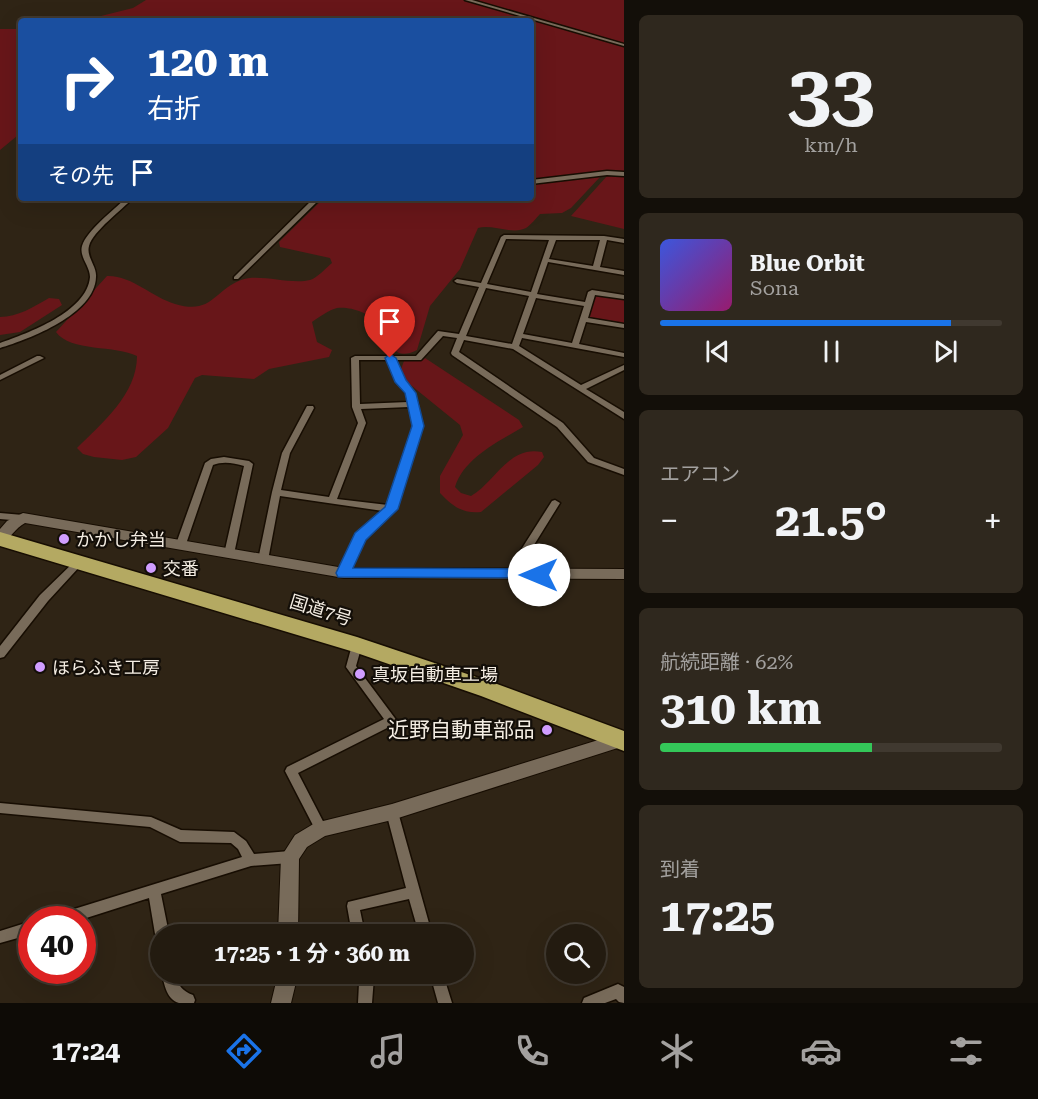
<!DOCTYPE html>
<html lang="ja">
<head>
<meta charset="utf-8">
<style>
  :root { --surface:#231b10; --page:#2f281e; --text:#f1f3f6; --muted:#a3a19f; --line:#403930; --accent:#1a73e8 }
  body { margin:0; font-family:"Roboto Serif","Noto Sans JP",serif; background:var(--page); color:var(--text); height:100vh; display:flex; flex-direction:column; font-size:22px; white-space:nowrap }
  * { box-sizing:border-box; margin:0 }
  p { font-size:20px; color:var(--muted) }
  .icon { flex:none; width:33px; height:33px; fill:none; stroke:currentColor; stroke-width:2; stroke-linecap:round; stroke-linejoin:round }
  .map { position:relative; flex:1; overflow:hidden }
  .sheet { display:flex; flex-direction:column; gap:15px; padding:15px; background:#130f09; width:414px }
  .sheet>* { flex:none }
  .hud { position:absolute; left:18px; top:18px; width:516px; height:183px; border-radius:6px; box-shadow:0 6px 24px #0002,0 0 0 2px var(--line); background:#1a4fa0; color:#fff; overflow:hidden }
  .buttons { position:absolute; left:546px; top:924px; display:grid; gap:12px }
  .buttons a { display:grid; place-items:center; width:60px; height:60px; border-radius:50%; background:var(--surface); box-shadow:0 6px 24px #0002,0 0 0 2px var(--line); font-size:30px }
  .speed { position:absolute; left:18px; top:906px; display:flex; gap:12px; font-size:30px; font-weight:700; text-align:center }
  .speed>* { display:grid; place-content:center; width:78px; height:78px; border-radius:50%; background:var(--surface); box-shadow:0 6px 24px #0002,0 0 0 2px var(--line); line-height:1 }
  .speed .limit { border:9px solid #d22; background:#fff; color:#111 }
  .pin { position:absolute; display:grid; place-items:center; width:51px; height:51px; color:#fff; margin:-62px -26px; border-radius:50% 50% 50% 0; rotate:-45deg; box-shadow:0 0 6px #0007 }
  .pin .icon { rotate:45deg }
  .me { position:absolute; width:66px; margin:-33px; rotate:270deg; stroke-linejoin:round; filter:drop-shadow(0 0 4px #0008) }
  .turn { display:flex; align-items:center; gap:21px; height:126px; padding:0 30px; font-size:27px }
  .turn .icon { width:78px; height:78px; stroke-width:2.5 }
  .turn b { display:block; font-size:42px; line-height:51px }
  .then { display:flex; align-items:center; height:57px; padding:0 30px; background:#0003; gap:12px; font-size:22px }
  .big { font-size:45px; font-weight:700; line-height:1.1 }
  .sheet .card { flex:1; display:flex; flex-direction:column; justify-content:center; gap:9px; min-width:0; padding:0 21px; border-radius:9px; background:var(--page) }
  .sheet .dial { align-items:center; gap:0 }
  .dial b { font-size:78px; line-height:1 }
  .song { display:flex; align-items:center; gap:18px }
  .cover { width:72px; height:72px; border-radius:9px; background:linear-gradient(135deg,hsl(230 70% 55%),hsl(320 70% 35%)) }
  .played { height:6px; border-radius:3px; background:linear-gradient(90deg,var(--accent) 85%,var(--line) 85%) }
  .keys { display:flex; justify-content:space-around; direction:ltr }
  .heat { display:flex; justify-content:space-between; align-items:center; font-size:33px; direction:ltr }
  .charge { height:9px; border-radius:4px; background:linear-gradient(90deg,#34c759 62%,var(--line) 0) }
  .trip { position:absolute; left:150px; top:924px; width:324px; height:60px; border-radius:30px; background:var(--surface); box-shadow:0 6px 24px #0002,0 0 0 2px var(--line); font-weight:700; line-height:60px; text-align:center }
  .tabs { display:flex; height:96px; justify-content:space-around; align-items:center; background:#0e0b06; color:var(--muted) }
  .tabs .icon { width:42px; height:42px }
  .tabs .current { color:var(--accent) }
  .tabs b { font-size:27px; color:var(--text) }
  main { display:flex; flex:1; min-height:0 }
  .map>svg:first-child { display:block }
  .green { fill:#681619 }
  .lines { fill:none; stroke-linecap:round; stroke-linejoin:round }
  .street-casing { stroke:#170d02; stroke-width:3 }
  .secondary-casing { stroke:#170d02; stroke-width:2 }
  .highway-casing { stroke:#170d02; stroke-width:3 }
  .street { fill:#786b5a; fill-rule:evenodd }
  .secondary { fill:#786b5a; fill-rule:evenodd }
  .highway { fill:#b4a962; fill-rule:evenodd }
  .route { fill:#1a73e8; stroke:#114b97; stroke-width:1.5 }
  .poi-dot { fill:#d09dff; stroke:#130e08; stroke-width:2 }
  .labels { text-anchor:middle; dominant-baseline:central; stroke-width:4.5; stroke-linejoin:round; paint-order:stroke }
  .poi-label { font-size:18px; fill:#f4ede3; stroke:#130e08; text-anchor:start }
  .street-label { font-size:18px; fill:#f4ede3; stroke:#130e08 }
  .near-poi-label { font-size:21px; fill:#f4ede3; stroke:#130e08; text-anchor:end }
</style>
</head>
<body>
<main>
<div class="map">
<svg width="624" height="1003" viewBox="0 0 624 1003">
  <rect width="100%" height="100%" fill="#2f2415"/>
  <!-- green -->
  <path class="green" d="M146,0H624V171H609L600,177L571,208L562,213L540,214C536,218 531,225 526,228C513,235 492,224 478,228L460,269L430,306L417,350C390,364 389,336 377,322C370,313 349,306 337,308C329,310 319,317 312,322L317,342L332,350L329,357L269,369L254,379L202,375L195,378L168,428L136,457L122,460L94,457L83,454L77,448C102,423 137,394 137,356C116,345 70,352 56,332L107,276C131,275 152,297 175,304C212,315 213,291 241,280C259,273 290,285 310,280C317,278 326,268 332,263L330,258L280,247L279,242L324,198H531V21H81L133,8Z
    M0,29H21V136H17L0,150Z
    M607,176L624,177V229L571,216Z
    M592,292L624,297V326L583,319Z
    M49,298L59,299L62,305L20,332L0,335V317C18,317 33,307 49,298Z
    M425,358L519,420L523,427C498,442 464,458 455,487L461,493L471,496C495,482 509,445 542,452L544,457L538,465L481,512C463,514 452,506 440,493V476L463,435L460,425L407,382L401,369L404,361H419Z"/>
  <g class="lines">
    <defs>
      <path id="street" d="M465,0H472L624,44V46Z
        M607,171L624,172V176L607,175L531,184V180Z
        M126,198H133C122,210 93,231 89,246C86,257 97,266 96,277C95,314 30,339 0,348V343C28,333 87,312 90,277C90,266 79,257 82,246C87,230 114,210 126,198Z
        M314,198H321L238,279H234V277Z
        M504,235L604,236L624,239V243L607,240L600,267L624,271V275L548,262L537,294L585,302L588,292L592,290L624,295V299L595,295L588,318L624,324V328L586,322L579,344L624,353V357L522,338L519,346L581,385L624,365V370L586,389L624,412V419L513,349L464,340L459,352L563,423L594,458L624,469V475L588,462L557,427L452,355L451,353L457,338L443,336L421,360H395L405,381L414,393L418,404L417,405L422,426L396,509L364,539L347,576H341L339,573L357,535L383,511L280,496L268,560L266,562H260L258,560L272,492L282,453L307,406H313L314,408L290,453L281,490L329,497L358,423L352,407L351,358L355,356H416L438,331L459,334L479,287L457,283L454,281L457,279L481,283L501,237ZM506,239L549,240L531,292L487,284ZM556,240H600L593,266L549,259ZM486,288L529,296L512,344L466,336ZM536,298L584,306L572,343L523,334ZM359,360H387L397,382L406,393L408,402L360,404ZM409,407L414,426L388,505L337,499L366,423L361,409Z
        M37,356H40L44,358L0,380V375Z
        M224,457L249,461L253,464L234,554L232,556H226L224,554L244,466C234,463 223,461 213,465L186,544L184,546H178L176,544L205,463L211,459Z
        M555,500L560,503L529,553L524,575L522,578H516L514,575L519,553L552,501Z
        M0,513L23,515L28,518L23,521L0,519Z
        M79,559L82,560L84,562L82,564L48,601L4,657L0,658V646L40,595L76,560Z
        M357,641L361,642L362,645L356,666L397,721L395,724L298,773L327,829L325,833L321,835L317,833L285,771L287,767L384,719L346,667L352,645L353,642Z
        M0,803L151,817L181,830L234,832L246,841L254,854L290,851L294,853L296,857L294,861L290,863L251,866L161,894L169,934H160V940L157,939L155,934L149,898L80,920H52L53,916L58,914L242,857L238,849L231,843L180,842L150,827L0,813Z
        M392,807L396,808L398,812L432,934H419L409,899L360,910L365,934H352L347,906L348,902L406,888L386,812L388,808Z
        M32,921V934L0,943V931Z
        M162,974H175C178,985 182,991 193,995L195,1000L194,1003C189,1003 183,1003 179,1003C167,1000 164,984 162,974Z
        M314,974H372L374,977L372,1003H358L359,983L321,981L316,979Z
        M430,974H443L452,1003H438Z
        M618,984L624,987V1003L619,1002L616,999L605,1003H582L584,998Z"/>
      <path id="secondary" d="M23,513L344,568L624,569V579L344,578L25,523C15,528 10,540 0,543V529L7,521Z
        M624,732V746L392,820L325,836L307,847L299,859L298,934H278L281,857L295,835L315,823L392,804Z
        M278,974H298L291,1003H271Z"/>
      <path id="highway" d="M0,532L357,637L497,684L624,731V751L481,696L354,652L0,546Z"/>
    </defs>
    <!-- street casing -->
    <use href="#street" class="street-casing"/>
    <!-- secondary casing -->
    <use href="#secondary" class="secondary-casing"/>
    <!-- highway casing -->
    <use href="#highway" class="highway-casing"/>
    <!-- street -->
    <use href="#street" class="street"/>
    <!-- secondary -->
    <use href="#secondary" class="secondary"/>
    <!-- highway -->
    <use href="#highway" class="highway"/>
  </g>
  <!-- route -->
  <path class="route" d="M390,354L396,358L406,380L416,393L424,426L398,509L366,540L353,568L539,569L544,571L547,575L544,578L338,577L336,573L355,533L385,507L412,426L405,393L395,382L385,358Z"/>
  <!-- markers -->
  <g class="poi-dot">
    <circle cx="64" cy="539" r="6"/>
    <circle cx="151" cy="568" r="6"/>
    <circle cx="40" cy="667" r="6"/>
    <circle cx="360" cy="674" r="6"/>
    <circle cx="547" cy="730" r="6"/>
  </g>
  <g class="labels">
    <!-- poi labels -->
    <g class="poi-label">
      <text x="76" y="539">かかし弁当</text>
      <text x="163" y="568">交番</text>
      <text x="52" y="667">ほらふき工房</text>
      <text x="372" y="674">真坂自動車工場</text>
    </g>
    <!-- street labels -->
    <g class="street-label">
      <text transform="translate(321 610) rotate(17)">国道7号</text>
    </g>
    <!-- near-poi labels -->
    <g class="near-poi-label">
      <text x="535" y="730">近野自動車部品</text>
    </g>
  </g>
</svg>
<div class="buttons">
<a><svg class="icon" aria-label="search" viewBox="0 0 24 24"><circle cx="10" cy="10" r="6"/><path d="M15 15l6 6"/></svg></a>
</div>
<div class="speed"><div class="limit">40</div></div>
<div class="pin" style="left:390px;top:358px;background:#d93025"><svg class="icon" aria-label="arrive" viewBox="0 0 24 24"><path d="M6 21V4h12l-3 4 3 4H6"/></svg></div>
<svg class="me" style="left:539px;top:575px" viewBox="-20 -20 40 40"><circle r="19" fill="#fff"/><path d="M0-13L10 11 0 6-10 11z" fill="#1a73e8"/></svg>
<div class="trip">17:25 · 1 分 · 360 m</div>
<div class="hud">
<div class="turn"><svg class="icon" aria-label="right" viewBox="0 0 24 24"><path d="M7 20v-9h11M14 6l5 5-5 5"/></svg><div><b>120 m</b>右折</div></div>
<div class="then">その先<svg class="icon" aria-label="arrive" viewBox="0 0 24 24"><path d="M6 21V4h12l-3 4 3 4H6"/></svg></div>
</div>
</div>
<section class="sheet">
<div class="card dial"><b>33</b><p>km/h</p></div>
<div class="card">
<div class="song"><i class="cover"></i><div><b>Blue Orbit</b><p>Sona</p></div></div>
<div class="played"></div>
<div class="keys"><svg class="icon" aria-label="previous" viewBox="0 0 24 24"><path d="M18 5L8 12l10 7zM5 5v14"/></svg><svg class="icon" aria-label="pause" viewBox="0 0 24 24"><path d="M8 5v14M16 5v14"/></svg><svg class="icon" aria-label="next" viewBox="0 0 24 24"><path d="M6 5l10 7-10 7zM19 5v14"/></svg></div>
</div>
<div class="card"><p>エアコン</p>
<div class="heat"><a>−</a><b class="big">21.5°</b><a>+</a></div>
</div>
<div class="card"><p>航続距離 · 62%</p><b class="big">310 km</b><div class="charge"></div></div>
<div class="card"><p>到着</p><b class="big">17:25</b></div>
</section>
</main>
<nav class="tabs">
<b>17:24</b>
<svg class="icon current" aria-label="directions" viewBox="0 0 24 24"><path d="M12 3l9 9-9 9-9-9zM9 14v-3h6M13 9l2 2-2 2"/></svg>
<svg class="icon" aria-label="music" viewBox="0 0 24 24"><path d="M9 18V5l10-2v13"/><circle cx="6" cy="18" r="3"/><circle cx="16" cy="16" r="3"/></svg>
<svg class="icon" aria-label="phone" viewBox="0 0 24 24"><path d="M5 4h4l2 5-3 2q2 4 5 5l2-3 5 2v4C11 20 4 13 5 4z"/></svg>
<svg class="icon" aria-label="climate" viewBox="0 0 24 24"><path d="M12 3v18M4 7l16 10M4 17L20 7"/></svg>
<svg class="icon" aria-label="car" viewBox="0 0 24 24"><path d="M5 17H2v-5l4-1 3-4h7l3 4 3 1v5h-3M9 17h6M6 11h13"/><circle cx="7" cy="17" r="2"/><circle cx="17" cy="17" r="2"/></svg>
<svg class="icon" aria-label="filters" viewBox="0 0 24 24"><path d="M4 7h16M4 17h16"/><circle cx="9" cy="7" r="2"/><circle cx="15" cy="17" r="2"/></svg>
</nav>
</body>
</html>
